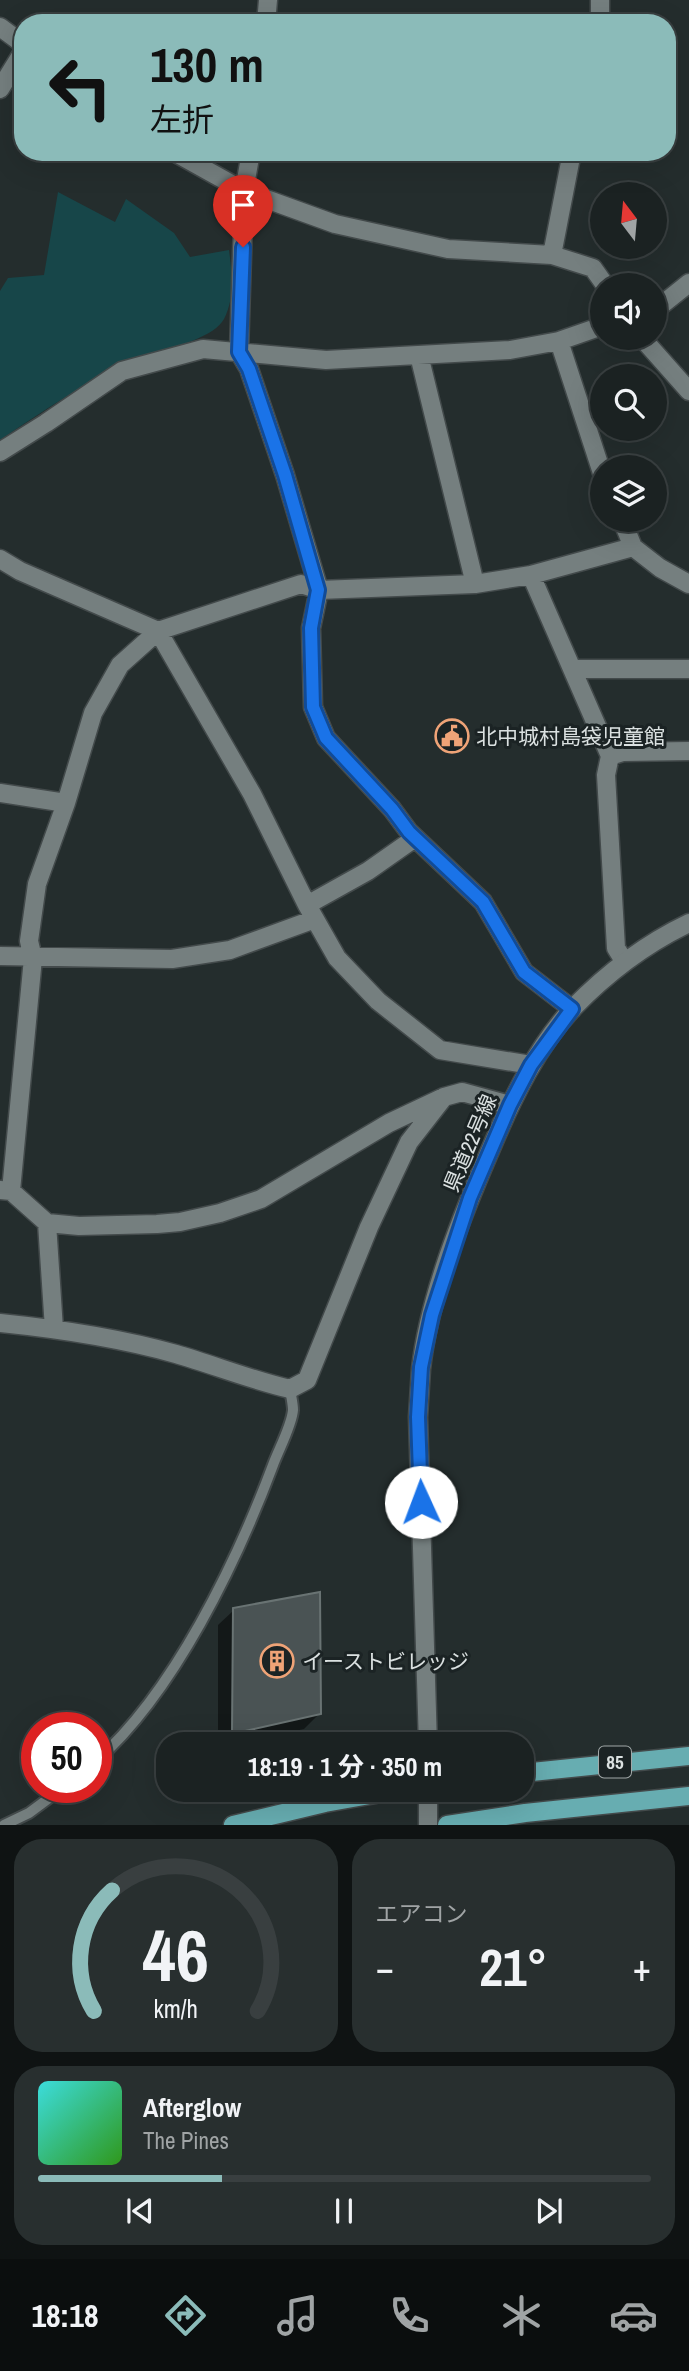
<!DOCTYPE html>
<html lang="ja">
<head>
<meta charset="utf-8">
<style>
  :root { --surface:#1b2222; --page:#282f2f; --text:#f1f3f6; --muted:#a0a4a5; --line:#393f40; --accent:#8bbbb9 }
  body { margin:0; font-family:"Archivo Narrow","Noto Sans JP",sans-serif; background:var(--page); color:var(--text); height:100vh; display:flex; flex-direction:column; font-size:26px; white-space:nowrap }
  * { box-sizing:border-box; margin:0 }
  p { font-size:23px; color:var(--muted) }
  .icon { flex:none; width:38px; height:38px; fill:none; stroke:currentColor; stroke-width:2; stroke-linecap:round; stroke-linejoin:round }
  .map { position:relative; height:1825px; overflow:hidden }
  .panel { display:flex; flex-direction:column; gap:14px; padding:14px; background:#0f1313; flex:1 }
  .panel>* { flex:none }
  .top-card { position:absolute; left:14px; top:14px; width:662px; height:147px; border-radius:28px; box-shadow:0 7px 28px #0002,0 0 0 2px var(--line); background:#8bbbb9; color:#111; overflow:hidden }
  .needle { width:46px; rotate:344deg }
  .tools { position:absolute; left:590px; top:182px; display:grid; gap:14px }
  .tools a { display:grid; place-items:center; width:77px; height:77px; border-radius:50%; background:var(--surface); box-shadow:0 7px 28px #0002,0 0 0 2px var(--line); font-size:35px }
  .speed { position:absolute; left:21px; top:1712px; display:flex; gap:14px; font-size:35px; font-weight:700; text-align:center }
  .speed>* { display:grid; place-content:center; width:91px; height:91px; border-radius:50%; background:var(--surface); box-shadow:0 7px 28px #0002,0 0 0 2px var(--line); line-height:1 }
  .speed .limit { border:10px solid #d22; background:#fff; color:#111 }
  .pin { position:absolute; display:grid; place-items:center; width:60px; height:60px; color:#fff; margin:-72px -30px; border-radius:50% 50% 50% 0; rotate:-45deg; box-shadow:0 0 7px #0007 }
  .pin .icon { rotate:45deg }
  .me { position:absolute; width:77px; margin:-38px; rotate:358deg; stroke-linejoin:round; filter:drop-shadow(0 0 5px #0008) }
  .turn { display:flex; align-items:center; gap:24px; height:147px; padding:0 21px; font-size:32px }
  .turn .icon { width:91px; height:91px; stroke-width:2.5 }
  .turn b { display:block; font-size:49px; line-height:60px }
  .big { font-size:52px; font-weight:700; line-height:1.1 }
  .panel .widget { flex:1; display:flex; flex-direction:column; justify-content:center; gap:10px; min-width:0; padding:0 24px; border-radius:28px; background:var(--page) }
  .panel .dial { align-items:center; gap:0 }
  .dial svg { height:182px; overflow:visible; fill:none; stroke:var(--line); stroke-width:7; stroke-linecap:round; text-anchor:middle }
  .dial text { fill:var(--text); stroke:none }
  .song { display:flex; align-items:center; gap:21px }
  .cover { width:84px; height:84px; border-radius:10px; background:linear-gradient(135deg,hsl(180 70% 55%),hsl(110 70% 35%)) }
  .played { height:7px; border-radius:4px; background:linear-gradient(90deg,var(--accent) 30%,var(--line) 30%) }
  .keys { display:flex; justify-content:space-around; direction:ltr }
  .heat { display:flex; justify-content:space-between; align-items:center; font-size:38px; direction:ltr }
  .panel .tiles { flex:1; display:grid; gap:14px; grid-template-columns:1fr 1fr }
  .widget:last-child { grid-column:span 2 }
  .trip { position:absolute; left:156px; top:1732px; width:378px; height:70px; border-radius:28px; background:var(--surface); box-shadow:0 7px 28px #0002,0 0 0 2px var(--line); font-weight:700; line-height:70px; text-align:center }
  .menu { display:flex; height:112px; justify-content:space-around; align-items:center; background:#0b0e0e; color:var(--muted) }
  .menu .icon { width:49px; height:49px }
  .menu .on { color:var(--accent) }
  .menu b { font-size:32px; color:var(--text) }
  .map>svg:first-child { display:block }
  .green { fill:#174649 }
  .shadow { fill:#0007 }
  .building { fill:#4a5354; stroke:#697373; stroke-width:2 }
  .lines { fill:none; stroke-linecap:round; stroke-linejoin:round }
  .lane-casing { stroke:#434a4b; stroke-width:14 }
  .street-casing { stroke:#434a4b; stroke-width:21 }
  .secondary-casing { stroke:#434a4b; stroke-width:21 }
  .primary-casing { stroke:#434a4b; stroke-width:21 }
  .lane { stroke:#757f7f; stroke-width:10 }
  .street { stroke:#757f7f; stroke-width:18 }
  .secondary { stroke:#757f7f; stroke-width:18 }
  .primary { stroke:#67adb1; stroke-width:18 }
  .route-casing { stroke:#114b97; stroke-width:18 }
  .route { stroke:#1a73e8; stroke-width:12 }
  .labels { text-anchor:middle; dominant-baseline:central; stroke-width:6; stroke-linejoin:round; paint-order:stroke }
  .shield { fill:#1b2324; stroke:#a1a8a8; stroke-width:2 }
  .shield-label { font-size:19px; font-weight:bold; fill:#dbe1e1 }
  .poi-label { font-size:21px; fill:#dbe1e1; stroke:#1b2324; text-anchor:start }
  .street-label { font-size:21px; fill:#dbe1e1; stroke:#1b2324 }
</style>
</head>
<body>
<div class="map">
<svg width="689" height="1825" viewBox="0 0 689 1825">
  <rect width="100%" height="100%" fill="#242d2d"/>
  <!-- green -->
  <path class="green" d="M58,192L115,222L126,199L174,233L190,257L229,250C232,272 235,298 224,319C215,336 176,347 159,352C99,373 52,405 0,440V291L8,278L44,275Z"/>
  <!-- shadow -->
  <path class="shadow" d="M234,1610L319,1714L304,1729L231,1745H218V1625Z"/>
  <!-- building -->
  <path class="building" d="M320,1592L321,1714L232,1734L233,1608Z"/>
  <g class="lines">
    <defs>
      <path id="lane" d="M96,1761C174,1693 237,1561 273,1465C278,1451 292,1425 293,1410C293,1404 291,1396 290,1389
        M4,1825L29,1813L64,1787"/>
      <path id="street" d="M266,23L268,0
        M600,23V0
        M0,27L23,44
        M0,89L23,52
        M174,152L244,191L335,224L448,249L552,255L593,268L605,285
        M251,152L244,191L239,352L249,369L285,475L319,590L311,628L313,707L326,738L392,809L409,832L483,902L524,972L572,1009
        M552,255L572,152
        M654,311L689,283
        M642,338L689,391
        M559,341L602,473
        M419,355L475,584
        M0,452L46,423L122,371L203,349L326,360L510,350L559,341L602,326
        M622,520L633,547
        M0,559L20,571L158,631L252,794L307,905L337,958L378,1001L440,1050L531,1065
        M531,575L610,756L606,775L616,948L624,961
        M572,669H689
        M610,756L623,752L689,751
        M0,793L66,803
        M307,905L368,871L415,838
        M0,956L172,959L230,950L315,919
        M0,1190L11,1191L47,1223L79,1226L157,1224L180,1222L220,1213L261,1199L389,1123L444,1097L462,1092L510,1105
        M11,1191L33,958L29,941L37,884L66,803L93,713L120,665L158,631L301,584L319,590L475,584L531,575L633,547L660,568L689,584
        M47,1223L54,1329
        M0,1323C59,1329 119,1338 176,1354C214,1365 251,1380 290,1389L307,1380L369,1227L409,1142L444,1097"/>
      <path id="secondary" d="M428,1745L418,1417C419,1401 420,1385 421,1369C429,1296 463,1213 492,1146C512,1099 538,1045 573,1008C607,973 645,944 689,923
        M428,1825V1790"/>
      <path id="primary" d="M522,1773L689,1756
        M233,1825L325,1803L398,1790
        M447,1825L525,1813L689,1796"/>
    </defs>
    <!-- lane casing -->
    <use href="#lane" class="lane-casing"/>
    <!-- street casing -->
    <use href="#street" class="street-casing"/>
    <!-- secondary casing -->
    <use href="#secondary" class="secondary-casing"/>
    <!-- primary casing -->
    <use href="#primary" class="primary-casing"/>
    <!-- lane -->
    <use href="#lane" class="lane"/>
    <!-- street -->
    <use href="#street" class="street"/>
    <!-- secondary -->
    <use href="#secondary" class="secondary"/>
    <!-- primary -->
    <use href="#primary" class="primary"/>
  </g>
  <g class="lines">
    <defs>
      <path id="route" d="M243,247L239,352L249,369L285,475L318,590L311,628L313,707L326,738L392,809L409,832L483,902L524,972L572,1009L531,1065L510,1105L470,1198L432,1315L421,1367L418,1417L421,1502"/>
    </defs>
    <!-- route casing -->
    <use href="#route" class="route-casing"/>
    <!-- route -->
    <use href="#route" class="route"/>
  </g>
  <!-- icons -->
  <defs>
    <symbol id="civic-ring" viewBox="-11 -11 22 22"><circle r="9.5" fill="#1b2324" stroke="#efa377" stroke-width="1.5"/><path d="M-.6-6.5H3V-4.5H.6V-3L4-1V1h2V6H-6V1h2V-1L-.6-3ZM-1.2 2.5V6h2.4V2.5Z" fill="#efa377"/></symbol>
    <symbol id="building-ring" viewBox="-11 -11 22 22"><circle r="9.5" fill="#1b2324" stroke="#efa377" stroke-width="1.5"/><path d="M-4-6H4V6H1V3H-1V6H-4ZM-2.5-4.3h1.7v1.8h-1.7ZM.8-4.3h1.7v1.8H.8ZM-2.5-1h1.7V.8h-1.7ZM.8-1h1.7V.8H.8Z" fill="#efa377"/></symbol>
  </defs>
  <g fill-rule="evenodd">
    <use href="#civic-ring" x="433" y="717" width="38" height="38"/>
    <use href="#building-ring" x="258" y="1642" width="38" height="38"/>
  </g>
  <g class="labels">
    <!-- shield labels -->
    <rect class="shield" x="599" y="1746.5" width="32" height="31" rx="5"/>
    <g class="shield-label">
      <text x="615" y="1762">85</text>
    </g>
    <!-- poi labels -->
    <g class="poi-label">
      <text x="476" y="736">北中城村島袋児童館</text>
      <text x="302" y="1661">イーストビレッジ</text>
    </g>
    <!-- street labels -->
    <g class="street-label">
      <text transform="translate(470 1143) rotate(-67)">県道22号線</text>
    </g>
  </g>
</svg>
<div class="tools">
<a><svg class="needle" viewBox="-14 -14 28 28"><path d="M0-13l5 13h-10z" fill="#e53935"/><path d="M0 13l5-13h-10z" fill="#a0a4a5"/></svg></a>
<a><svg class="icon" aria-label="sound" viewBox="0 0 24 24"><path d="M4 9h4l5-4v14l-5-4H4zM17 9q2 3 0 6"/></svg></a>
<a><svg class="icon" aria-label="search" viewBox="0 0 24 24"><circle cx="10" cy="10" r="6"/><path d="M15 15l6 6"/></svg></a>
<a><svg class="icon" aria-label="layers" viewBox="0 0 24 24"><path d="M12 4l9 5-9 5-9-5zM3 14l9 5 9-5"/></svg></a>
</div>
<div class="speed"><div class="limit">50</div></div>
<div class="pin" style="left:243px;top:247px;background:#d93025"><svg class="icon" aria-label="arrive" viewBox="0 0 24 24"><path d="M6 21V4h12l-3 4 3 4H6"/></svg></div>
<svg class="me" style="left:421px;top:1502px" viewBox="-20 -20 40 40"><circle r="19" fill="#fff"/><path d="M0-13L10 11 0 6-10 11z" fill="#1a73e8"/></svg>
<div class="trip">18:19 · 1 分 · 350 m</div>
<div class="top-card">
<div class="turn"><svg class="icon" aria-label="left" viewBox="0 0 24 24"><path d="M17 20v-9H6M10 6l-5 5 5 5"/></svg><div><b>130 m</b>左折</div></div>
</div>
</div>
<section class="panel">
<div class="tiles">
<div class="widget dial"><svg viewBox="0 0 100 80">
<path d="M14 69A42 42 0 1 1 86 69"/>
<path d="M14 69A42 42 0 0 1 22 16" stroke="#8bbbb9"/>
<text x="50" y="56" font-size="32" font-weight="700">46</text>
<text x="50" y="72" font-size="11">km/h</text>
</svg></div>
<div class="widget"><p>エアコン</p>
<div class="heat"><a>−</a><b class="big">21°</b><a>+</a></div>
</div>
<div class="widget">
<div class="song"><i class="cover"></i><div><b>Afterglow</b><p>The Pines</p></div></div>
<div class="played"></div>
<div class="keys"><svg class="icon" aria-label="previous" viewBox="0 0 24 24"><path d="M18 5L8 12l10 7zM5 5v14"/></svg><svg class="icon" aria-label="pause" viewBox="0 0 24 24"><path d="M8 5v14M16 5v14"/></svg><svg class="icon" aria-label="next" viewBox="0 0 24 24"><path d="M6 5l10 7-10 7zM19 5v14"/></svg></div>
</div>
</div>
</section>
<nav class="menu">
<b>18:18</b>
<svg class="icon on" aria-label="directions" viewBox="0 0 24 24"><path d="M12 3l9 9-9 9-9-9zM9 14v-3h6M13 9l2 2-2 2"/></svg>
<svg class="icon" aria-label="music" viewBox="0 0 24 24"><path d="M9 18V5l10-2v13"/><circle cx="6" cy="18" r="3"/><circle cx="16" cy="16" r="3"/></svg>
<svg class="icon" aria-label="phone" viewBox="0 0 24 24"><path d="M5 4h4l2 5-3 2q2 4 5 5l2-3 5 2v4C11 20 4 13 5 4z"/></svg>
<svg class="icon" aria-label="climate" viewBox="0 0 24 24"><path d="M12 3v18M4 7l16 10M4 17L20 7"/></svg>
<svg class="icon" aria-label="car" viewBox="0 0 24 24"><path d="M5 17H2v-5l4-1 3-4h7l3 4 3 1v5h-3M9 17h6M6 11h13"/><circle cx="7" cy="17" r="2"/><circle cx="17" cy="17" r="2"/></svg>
</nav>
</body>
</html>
